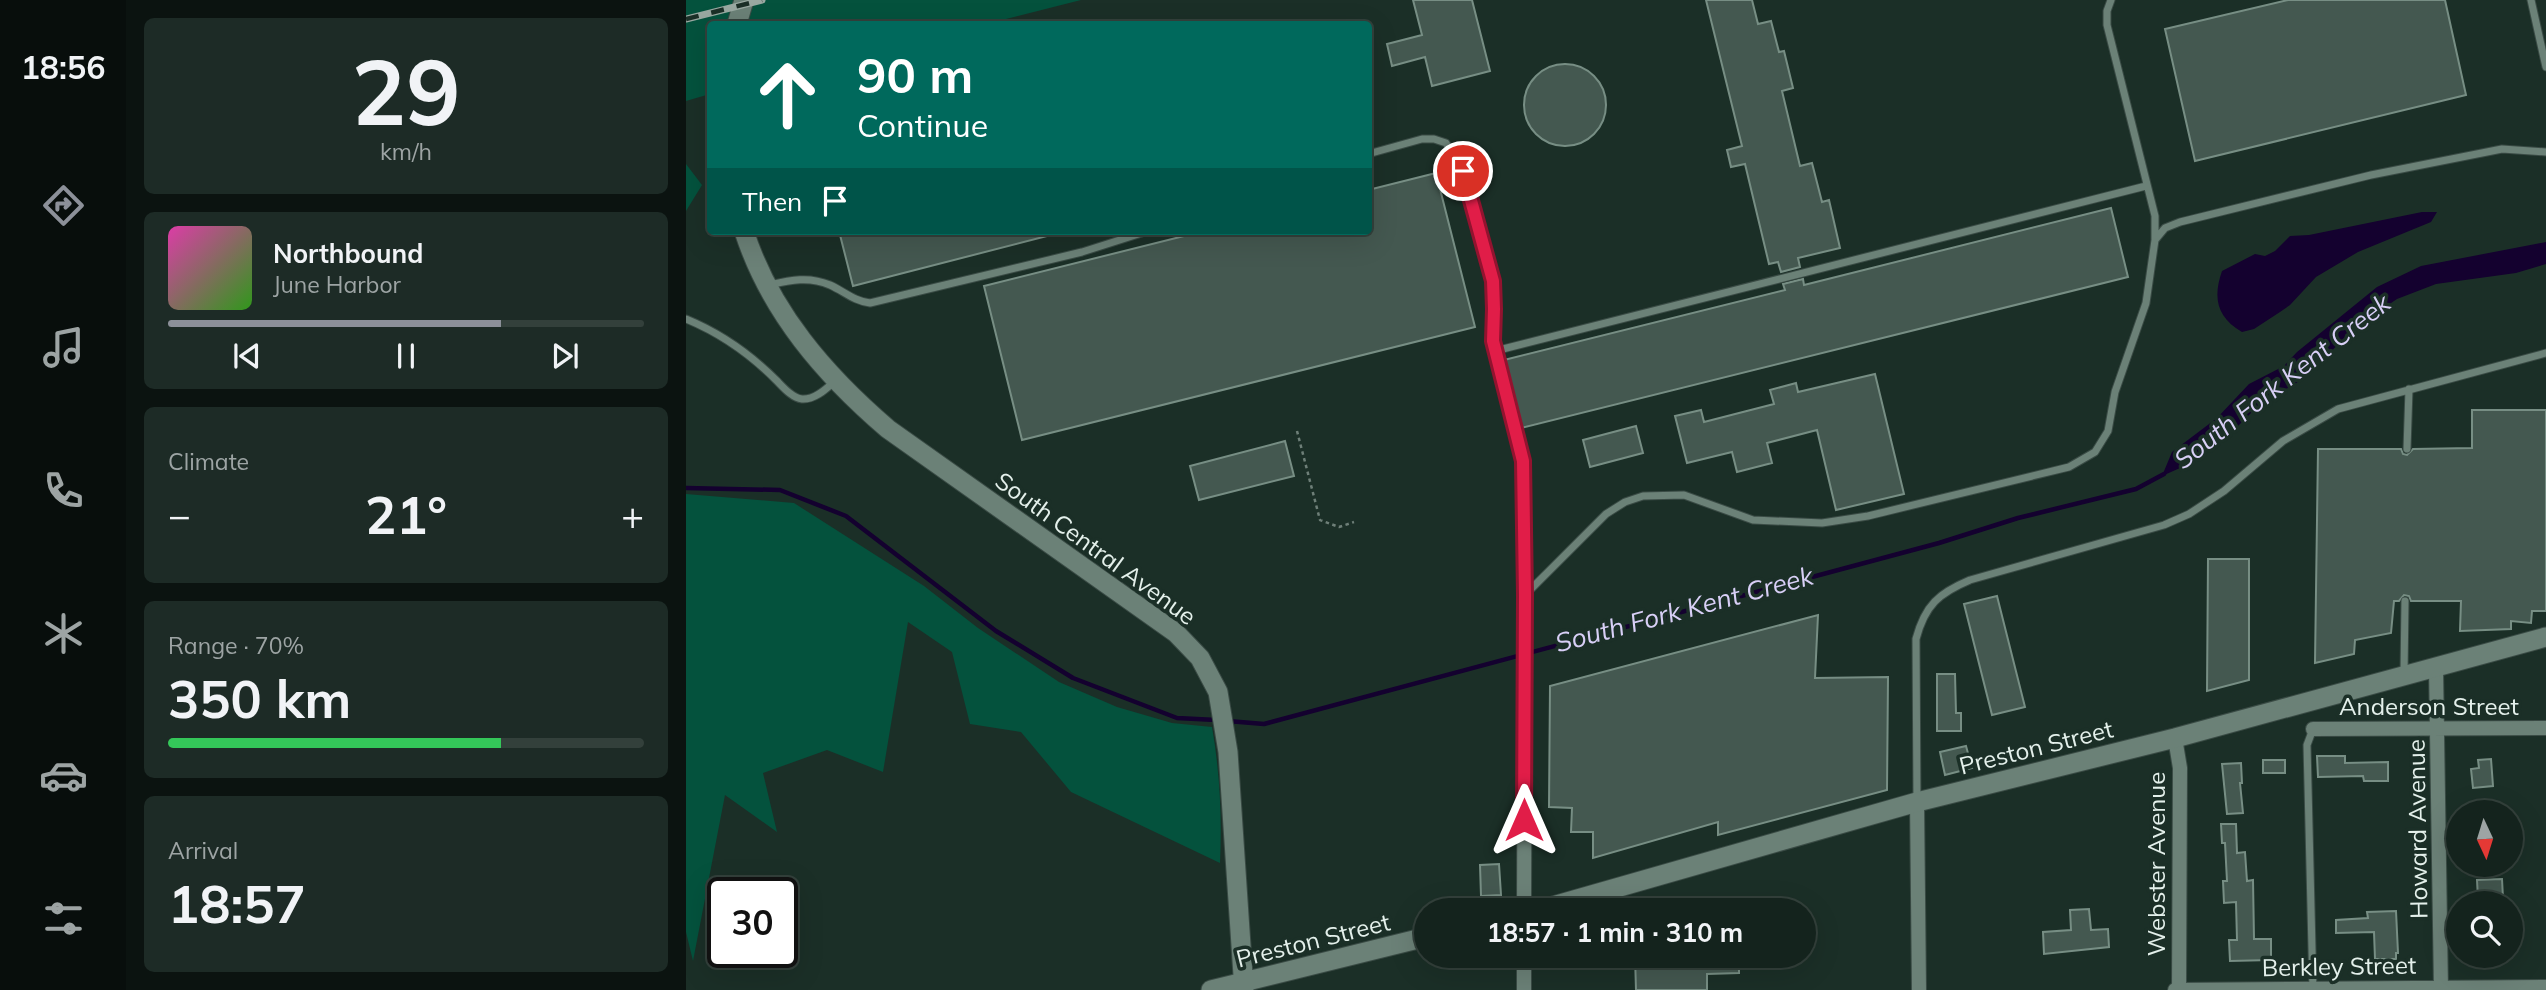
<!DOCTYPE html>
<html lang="en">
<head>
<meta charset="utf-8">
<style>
  :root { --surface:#14231d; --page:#1d2b26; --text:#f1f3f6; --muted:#9da4a4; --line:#33403b; --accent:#8c9099 }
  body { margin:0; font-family:Mulish,sans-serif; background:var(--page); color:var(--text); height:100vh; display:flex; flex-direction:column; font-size:26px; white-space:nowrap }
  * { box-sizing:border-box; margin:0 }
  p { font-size:23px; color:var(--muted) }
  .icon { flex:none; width:38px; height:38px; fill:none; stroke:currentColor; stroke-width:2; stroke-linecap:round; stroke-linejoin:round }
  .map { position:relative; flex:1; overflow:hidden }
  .sheet { display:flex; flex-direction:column; gap:18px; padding:18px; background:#0b1310; width:560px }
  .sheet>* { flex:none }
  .guide { position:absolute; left:21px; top:21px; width:665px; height:214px; border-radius:7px; box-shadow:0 7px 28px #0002,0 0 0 2px var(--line); background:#00695c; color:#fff; overflow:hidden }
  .needle { width:46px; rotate:176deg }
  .controls { position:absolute; left:1760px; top:800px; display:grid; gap:14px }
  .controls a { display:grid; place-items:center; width:77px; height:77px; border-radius:50%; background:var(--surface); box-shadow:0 7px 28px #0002,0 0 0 2px var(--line); font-size:35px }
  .speed { position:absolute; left:21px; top:877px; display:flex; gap:14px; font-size:35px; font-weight:700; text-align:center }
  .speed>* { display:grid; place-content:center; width:91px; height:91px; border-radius:50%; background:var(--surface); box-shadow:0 7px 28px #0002,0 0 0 2px var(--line); line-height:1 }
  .speed .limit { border:4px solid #111; border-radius:10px; background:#fff; color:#111 }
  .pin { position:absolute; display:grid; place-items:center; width:60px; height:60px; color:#fff; margin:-30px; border:4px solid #fff; border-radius:50%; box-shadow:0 2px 7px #0007 }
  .me { position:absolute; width:77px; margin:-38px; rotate:0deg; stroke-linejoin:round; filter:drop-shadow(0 0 5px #0008) }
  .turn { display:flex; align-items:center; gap:24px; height:147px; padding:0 35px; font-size:32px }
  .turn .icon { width:91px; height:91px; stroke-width:2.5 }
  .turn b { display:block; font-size:49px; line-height:60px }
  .then { display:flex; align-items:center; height:66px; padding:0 35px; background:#0003; gap:14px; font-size:26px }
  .big { font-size:52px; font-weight:700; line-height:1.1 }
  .sheet .widget { flex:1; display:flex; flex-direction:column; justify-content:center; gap:10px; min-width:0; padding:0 24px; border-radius:10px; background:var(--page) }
  .sheet .dial { align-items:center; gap:0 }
  .dial b { font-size:91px; line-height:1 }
  .song { display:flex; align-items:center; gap:21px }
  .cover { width:84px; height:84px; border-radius:10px; background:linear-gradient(135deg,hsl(320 70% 55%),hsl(110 70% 35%)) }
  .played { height:7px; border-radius:4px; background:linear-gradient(90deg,var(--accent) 70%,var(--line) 70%) }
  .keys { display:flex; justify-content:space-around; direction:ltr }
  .heat { display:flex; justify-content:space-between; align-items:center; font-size:38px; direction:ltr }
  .charge { height:10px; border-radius:5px; background:linear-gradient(90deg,#34c759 70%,var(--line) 0) }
  .trip { position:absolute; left:728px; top:898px; width:402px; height:70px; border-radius:35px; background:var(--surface); box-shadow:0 7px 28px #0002,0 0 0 2px var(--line); font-weight:700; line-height:70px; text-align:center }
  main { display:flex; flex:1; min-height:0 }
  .tabs { display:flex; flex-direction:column; width:126px; justify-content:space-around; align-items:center; background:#080e0c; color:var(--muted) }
  .tabs .icon { width:49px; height:49px }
  .tabs .selected { color:var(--accent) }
  .tabs b { font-size:32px; color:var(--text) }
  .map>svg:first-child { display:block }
  .green { fill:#04523d }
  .water { fill:#14012f }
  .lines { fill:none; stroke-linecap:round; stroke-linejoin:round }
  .stream { stroke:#14012f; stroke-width:4.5 }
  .building { fill:#445850; stroke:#778e84; stroke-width:2 }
  .lane-casing { stroke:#3a4b45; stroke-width:9 }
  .street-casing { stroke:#3a4b45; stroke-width:16 }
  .secondary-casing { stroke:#3a4b45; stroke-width:21 }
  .path { stroke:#6e7f78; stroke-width:2.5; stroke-dasharray:3.5 3.5; stroke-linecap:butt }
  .lane { stroke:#6b8177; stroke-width:7 }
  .street { stroke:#6b8177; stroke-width:14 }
  .secondary { stroke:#6b8177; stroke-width:19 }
  .rail-casing { stroke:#99a8a1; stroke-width:7 }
  .rail { stroke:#1b2f27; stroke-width:4.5; stroke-dasharray:13; stroke-linecap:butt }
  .route-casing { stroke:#92132f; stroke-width:18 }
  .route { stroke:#e11d48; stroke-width:12 }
  .labels { text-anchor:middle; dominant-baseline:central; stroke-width:7; stroke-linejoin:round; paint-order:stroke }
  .street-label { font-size:24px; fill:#e4f0eb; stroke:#1b2f27 }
  .water-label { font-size:26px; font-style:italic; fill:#d8cff6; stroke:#1b2f27 }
</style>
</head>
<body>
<main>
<nav class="tabs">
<b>18:56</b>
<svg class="icon selected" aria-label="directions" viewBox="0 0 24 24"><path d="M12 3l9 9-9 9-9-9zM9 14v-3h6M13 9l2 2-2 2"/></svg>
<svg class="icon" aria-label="music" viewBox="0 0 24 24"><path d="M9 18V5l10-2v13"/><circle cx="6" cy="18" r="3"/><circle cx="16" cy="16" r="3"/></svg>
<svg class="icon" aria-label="phone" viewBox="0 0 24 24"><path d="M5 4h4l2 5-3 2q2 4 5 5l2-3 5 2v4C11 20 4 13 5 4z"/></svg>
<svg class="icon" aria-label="climate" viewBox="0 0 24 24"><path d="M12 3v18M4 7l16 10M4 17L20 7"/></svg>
<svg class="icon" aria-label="car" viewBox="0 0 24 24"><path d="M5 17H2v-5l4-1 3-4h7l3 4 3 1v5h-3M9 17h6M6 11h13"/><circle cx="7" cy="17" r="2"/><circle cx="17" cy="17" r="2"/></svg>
<svg class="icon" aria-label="filters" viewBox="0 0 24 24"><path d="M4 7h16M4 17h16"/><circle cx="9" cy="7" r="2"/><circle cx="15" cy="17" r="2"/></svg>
</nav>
<section class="sheet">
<div class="widget dial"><b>29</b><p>km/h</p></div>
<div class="widget">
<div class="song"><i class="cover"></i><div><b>Northbound</b><p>June Harbor</p></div></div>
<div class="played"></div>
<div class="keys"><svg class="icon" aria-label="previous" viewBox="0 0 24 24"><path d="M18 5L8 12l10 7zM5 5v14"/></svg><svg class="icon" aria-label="pause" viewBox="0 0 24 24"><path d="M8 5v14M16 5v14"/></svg><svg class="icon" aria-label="next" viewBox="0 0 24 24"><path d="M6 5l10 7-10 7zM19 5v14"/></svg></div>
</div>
<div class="widget"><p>Climate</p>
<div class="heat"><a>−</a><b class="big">21°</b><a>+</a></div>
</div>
<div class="widget"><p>Range · 70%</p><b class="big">350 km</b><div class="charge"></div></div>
<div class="widget"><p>Arrival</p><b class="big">18:57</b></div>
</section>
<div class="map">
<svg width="1860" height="990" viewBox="0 0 1860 990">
  <rect width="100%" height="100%" fill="#1b2f27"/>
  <!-- green -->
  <path class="green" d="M0,0H395L300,24H24V94L0,101Z
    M0,164L16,185L0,211Z
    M0,494L108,503L238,586L292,628L373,682L431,707L486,723L526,727C534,773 536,817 534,863L385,792L335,732L284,724L266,652L222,622L197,772L141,750L77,773L91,832L39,795L7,961L0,932Z"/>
  <!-- water -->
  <path class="water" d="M1736,212H1751L1745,222L1672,252L1630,277L1604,305L1594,312L1568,329L1556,332C1530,317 1527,297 1536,271L1569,254L1579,256L1589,251L1604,236L1623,235Z
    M1860,242V264L1830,273L1750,284L1711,299L1668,328L1626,371L1605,387L1583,395L1551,427L1503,464L1476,476L1486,452L1531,418L1563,384L1598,366L1611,352L1691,287L1735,266Z"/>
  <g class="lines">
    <!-- stream -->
    <path class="stream" d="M0,488L94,490L160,516L310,631L387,678L491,718L530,720
      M542,721L578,724L1253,543L1332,518L1450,489L1478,474"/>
  </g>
  <!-- building -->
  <path class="building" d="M727,0H786L804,71L746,86L739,57L706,66L701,44L736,35Z
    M1020,0H1066L1072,24L1085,21L1093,52L1098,51L1107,88L1096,91L1114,166L1126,163L1136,202L1143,200L1154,248L1112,258L1114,267L1095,272L1092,262L1083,264L1059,164L1045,167L1041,150L1056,146Z
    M1602,0H1759L1780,95L1509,161L1479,29Z
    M838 105a41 41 0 1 1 82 0a41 41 0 1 1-82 0Z
    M750,173L789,327L336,440L298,286L518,231H682V190Z
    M1425,208L1442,277L835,428L818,360L1099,290L1097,284L1117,279L1118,285Z
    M153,231H365V235L167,286Z
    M1189,374L1218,494L1150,510L1131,430L1081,443L1086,463L1051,472L1046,452L1001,463L989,416L1015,410L1018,422L1088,404L1084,390L1110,383L1112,392Z
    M1786,410H1860V611H1846L1845,623L1825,621V629L1774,631L1775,601H1725L1723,596L1718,595L1713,601H1708L1705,633L1669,640L1668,654L1629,663L1632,449H1715L1717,454L1721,455L1727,449L1786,448Z
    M950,426L957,453L904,467L897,440Z
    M599,441L608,476L513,500L504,466Z
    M1522,559H1563V680L1521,691Z
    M1311,596L1339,707L1306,715L1278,604Z
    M1132,615L1129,678L1202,677L1201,790L1032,835V822L907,858V832H885L886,808L863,807L864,686Z
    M1251,674H1269L1270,713H1275V731H1251Z
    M1280,746L1286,768L1259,775L1254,752Z
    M1631,756H1659V763L1702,762V781H1678L1677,776L1632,777Z
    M1805,759L1807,786L1787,788L1785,769L1793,768L1792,760Z
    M1577,760H1599V773H1577Z
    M1555,763L1556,783H1554L1557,813L1541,814L1536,764Z
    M1535,824H1550L1551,853L1559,852L1561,881L1567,880L1568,939H1585V960L1544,961L1543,940H1551L1550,902L1538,903L1537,881H1541L1539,843H1536Z
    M813,864L815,895L795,896L794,865Z
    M1816,879L1817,898L1792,899L1791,880Z
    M1403,909L1405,930L1422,929L1423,947L1358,954L1357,932L1385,930L1384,910Z
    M1710,911L1712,953H1710V959H1689L1688,932L1650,933V920L1682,918L1681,912Z
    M949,956H1053V973L1021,974V990H950Z"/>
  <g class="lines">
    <defs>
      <path id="lane" d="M1425,0L1421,11V25L1469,216V239
        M1845,0L1860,67
        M682,154L736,139H748L760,143L777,171L806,281L808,309L807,341L837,461L839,631
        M83,285C105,280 123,276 144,285C159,292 168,301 184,303L396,252L462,231
        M0,319C34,333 64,354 90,380C97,387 106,398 116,399C129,400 141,388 149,381
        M809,351L1460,186
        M1721,449L1723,389
        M839,595L920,514L939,502L957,496L998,495L1067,520L1136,523L1182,516L1383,467L1409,452L1422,431L1429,392L1460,303L1469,240L1479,228L1494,222L1685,175L1816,149L1860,152
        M1718,674L1719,601
        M1627,729L1621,745L1627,990
        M1231,801L1230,639C1239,605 1253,593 1284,580L1478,525L1503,514L1538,491L1597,441L1652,409L1860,353"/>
      <path id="street" d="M1750,668L1755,990
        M1627,729L1860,728
        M1489,738L1494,768L1493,990
        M1231,802L1233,990
        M838,910L839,631
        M838,990V956
        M1489,990L1860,987"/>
      <path id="secondary" d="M51,24L58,0
        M58,231C84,312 139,375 202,429L490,633L514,658L532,692L542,752L558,990
        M853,910L1231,802L1489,738L1860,637
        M525,990L740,937"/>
    </defs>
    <!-- lane casing -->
    <use href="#lane" class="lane-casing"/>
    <!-- street casing -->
    <use href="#street" class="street-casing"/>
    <!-- secondary casing -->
    <use href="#secondary" class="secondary-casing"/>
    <!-- path -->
    <path class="path" d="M611,431L634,520L653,527L668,522"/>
    <!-- lane -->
    <use href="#lane" class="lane"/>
    <!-- street -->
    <use href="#street" class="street"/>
    <!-- secondary -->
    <use href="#secondary" class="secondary"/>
    <defs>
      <path id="rail" d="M0,19L76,0"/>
    </defs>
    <!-- rail casing -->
    <use href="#rail" class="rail-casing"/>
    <!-- rail -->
    <use href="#rail" class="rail"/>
  </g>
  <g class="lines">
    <defs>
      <path id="route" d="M777,171L807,281L808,309L807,341L837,461L839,595L838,820"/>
    </defs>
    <!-- route casing -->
    <use href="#route" class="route-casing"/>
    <!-- route -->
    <use href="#route" class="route"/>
  </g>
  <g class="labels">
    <!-- street labels -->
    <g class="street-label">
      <text transform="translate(410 548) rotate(36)">South Central Avenue</text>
      <text x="1743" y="706">Anderson Street</text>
      <text transform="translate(1350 747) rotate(-14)">Preston Street</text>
      <text transform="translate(1731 829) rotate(-91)">Howard Avenue</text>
      <text transform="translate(1470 864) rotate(-90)">Webster Avenue</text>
      <text transform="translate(627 940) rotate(-14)">Preston Street</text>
      <text transform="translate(1653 966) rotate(-1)">Berkley Street</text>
    </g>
    <!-- water labels -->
    <g class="water-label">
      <text transform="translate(1596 381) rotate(-38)">South Fork Kent Creek</text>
      <text transform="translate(998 609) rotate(-15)">South Fork Kent Creek</text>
    </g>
  </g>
</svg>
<div class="controls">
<a><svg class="needle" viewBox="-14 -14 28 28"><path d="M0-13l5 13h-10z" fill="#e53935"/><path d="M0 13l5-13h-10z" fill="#9da4a4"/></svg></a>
<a><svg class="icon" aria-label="search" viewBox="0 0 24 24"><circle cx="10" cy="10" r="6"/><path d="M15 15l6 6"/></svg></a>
</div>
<div class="speed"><div class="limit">30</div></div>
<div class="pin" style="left:777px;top:171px;background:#d93025"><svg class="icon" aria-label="arrive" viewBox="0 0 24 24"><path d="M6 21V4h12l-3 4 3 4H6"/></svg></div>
<svg class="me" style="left:838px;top:820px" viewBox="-20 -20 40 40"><path d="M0-17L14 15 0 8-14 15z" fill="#e11d48" stroke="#fff" stroke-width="4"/></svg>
<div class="trip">18:57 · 1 min · 310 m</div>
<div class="guide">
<div class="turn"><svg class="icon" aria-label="ahead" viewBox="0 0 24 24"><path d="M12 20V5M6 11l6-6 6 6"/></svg><div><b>90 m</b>Continue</div></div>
<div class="then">Then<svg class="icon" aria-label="arrive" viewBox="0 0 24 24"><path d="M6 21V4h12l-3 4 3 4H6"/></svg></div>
</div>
</div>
</main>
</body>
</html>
